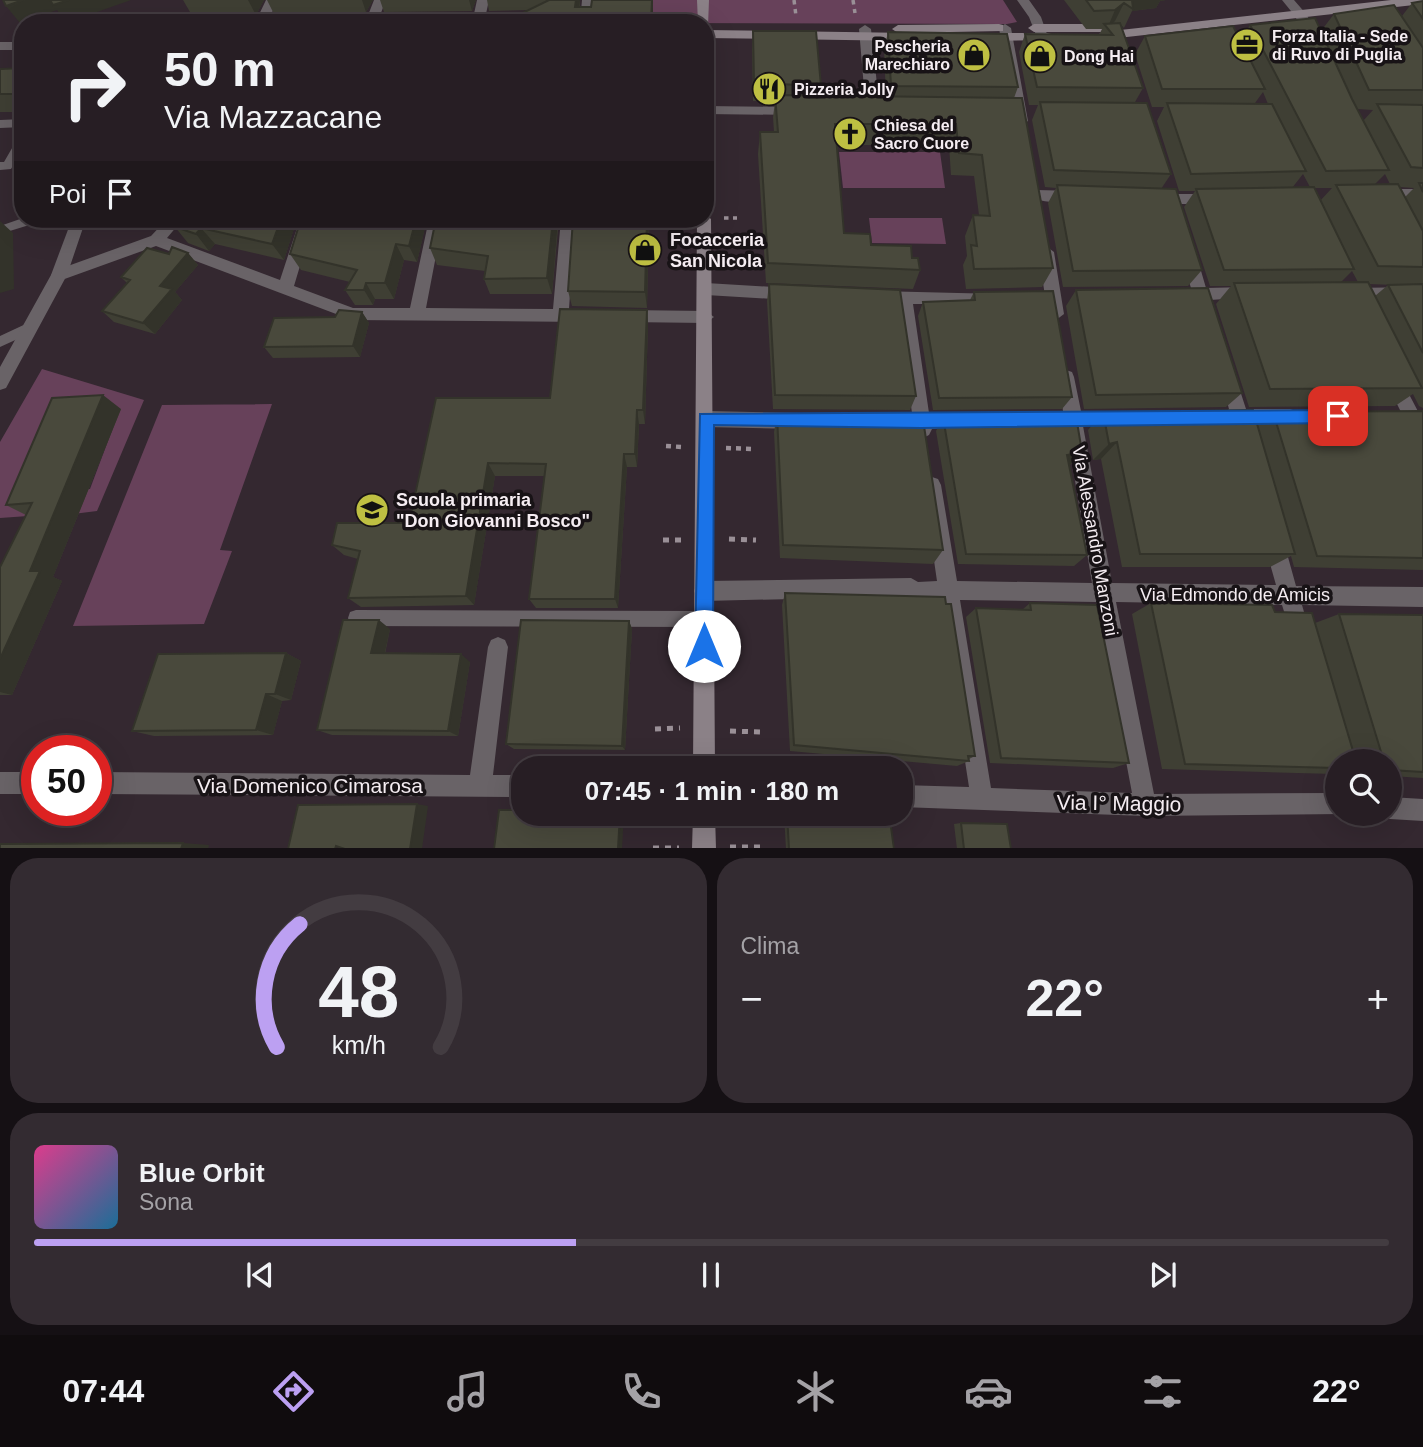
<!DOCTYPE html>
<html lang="it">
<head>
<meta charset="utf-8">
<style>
  :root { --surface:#271e24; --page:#332b31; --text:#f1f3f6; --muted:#a4a2a6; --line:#433c41; --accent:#bca0f2 }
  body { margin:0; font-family:Arial,sans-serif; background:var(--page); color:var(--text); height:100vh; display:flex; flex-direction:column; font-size:26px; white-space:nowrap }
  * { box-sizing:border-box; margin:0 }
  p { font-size:23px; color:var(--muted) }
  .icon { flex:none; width:38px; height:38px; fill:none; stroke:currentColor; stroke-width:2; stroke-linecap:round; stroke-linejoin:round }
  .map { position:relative; height:848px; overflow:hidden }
  .details { display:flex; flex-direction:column; gap:10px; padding:10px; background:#151014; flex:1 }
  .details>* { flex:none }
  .top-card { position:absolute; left:14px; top:14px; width:700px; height:214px; border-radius:28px; box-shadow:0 7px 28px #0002,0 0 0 2px var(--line); background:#271e24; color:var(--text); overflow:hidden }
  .controls { position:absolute; left:1325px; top:749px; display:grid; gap:14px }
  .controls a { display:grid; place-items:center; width:77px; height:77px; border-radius:50%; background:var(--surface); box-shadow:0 7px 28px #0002,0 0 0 2px var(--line); font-size:35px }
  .speed { position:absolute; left:21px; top:735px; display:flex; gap:14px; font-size:35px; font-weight:700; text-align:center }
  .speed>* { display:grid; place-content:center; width:91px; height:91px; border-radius:50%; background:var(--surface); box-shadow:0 7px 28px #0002,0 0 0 2px var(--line); line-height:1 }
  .speed .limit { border:10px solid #d22; background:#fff; color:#111 }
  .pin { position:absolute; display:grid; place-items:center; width:60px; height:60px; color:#fff; margin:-30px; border-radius:14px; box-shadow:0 4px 10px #0006 }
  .me { position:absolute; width:77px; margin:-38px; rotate:0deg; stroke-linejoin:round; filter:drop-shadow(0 0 5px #0008) }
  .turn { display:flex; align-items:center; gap:24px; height:147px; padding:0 35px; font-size:32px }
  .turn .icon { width:91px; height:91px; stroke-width:2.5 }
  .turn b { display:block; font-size:49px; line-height:60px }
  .then { display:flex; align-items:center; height:66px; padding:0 35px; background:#0003; gap:14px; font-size:26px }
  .big { font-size:52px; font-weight:600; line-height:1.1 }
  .details .card { flex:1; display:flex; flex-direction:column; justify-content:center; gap:10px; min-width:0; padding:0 24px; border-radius:28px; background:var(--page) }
  .details .dial { align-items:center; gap:0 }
  .dial svg { height:182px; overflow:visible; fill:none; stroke:var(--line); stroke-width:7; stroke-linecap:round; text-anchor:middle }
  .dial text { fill:var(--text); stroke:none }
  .song { display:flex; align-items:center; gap:21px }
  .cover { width:84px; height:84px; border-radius:10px; background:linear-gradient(135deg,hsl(330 70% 55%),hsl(200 70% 35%)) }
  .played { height:7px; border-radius:4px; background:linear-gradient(90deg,var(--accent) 40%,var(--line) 40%) }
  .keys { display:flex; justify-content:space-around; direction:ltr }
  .heat { display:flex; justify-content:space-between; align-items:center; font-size:38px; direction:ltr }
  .details .tiles { flex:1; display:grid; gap:10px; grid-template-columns:1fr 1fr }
  .card:last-child { grid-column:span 2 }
  .trip { position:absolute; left:511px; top:756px; width:402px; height:70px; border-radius:28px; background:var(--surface); box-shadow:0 7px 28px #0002,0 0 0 2px var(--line); font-weight:600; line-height:70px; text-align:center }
  .menu { display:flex; height:112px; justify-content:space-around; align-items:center; background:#100c0e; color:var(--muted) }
  .menu .icon { width:49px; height:49px }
  .menu .selected { color:var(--accent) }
  .menu b { font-size:32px; color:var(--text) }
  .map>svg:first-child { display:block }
  .green { fill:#67415a }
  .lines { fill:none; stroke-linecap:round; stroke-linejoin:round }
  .path-far2 { stroke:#9a9097; stroke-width:3.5; stroke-dasharray:4.5 4.5; stroke-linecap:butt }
  .path-far1 { stroke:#9a9097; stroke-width:4.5; stroke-dasharray:5 5; stroke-linecap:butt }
  .path { stroke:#9a9097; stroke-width:5; stroke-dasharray:6 6; stroke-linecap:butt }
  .service { fill:#696367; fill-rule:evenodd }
  .minor { fill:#696367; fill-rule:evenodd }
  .tertiary { fill:#696367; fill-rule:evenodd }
  .secondary { fill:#8b8187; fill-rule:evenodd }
  .wall { fill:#3f3f34; fill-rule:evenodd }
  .shaded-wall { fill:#33332a }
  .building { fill:#49493c; stroke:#33332a; stroke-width:2 }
  .route { fill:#1a73e8; stroke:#114b97; stroke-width:2 }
  .labels { text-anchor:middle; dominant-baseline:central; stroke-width:7; stroke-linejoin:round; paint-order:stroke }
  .far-poi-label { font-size:16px; font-weight:bold; fill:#f5edf2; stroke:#181316; text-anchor:start }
  .poi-label { font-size:18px; font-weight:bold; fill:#f5edf2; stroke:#181316; text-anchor:start }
  .street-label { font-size:18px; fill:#f5edf2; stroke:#181316 }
  .near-street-label { font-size:21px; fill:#f5edf2; stroke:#181316 }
</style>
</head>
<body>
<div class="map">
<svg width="1423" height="849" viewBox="0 0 1423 849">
  <rect width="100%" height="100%" fill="#342830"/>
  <!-- green -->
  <path class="green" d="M653,0H1003L1017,22L1007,24L653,23Z
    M839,152H940L945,188H843Z
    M869,218H942L946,244L872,243Z
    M42,369L144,400L97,511L73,514L83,489H90L120,409L28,516L0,518V442Z
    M272,404L220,550L232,551L204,624L73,626L162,405Z"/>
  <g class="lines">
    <!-- path-far2 -->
    <path class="path-far2" d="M794,0L796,16
      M853,0L855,13
      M664,23L682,22
      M724,218H737"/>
    <!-- path-far1 -->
    <path class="path-far1" d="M666,446L682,447
      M726,448L753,449"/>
    <!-- path -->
    <path class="path" d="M729,539L756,540
      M663,540H682
      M655,729L680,728
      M730,731L761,732
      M730,847H764
      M653,848H679"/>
    <!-- service -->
    <path class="service" d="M23,119V127L0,128V120Z
      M23,135V149L11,169L0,170V162H4L19,136Z
      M23,218L41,219L39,222L0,234V226Z
      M30,322L35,323L36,327L35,331L0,347V336Z
      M356,610L704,611L710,613L712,619L710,625L704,627L356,626L350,624L348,618L350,612Z"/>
    <!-- minor -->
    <path class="minor" d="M266,0H278L267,23H255Z
      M374,0H386L377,23H365Z
      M477,0H489L484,23H472Z
      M582,0H594L592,23H580Z
      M1017,0H1029L1041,17L1048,37L1046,40H1038L1029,17Z
      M1282,0H1294L1307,15L1319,41L1317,44H1309L1295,16Z
      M1005,24L1011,28L1028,121L1021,126L1014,121L999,28Z
      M865,25L871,29L880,112L873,116L866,112L859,29Z
      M705,106L797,107L804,111L797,115L705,114Z
      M1379,189H1423V199L1374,198L1372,194Z
      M1037,190L1075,191L1082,196C1074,205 1038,204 1030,195Z
      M1156,194H1212L1219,199L1212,204H1156L1149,199Z
      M167,219H183L167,238L280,280L300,219H314L294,286L353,308H410L429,219H443L426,308L553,309L561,219H575L569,309L584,310L592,316L584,322L352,320L156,246L59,281L51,275L54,271L151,236Z
      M1046,246L1054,252L1064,314L1056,320L1048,314L1038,252Z
      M1189,251L1197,257L1206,288L1248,287L1256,293L1254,297L1210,300L1214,311L1212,315H1200L1195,300L1186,298L1184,294L1191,288L1181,257Z
      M706,283L790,288L798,294L790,300L706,295L698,289Z
      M1423,287V299L1350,300L1342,294L1350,288Z
      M877,291L999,294L1001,298L993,304H913L929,413L971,416L974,421L971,426L932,429L929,435L923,438L917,435L914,429L896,426L893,421L896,416L912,413L897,303L871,301L869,297L871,293Z
      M626,310L706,311L714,317L706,323L626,322L618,316Z
      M1066,370L1072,372L1074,377L1081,411L1125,413L1128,418L1125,423L1083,426L1112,583L1276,585L1263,539L1266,533L1273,530L1280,533L1283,539L1296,586L1423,587V607L1302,605L1310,633L1307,640L1300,643L1293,640L1282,605L1116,602L1154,794L1337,793V814H1341L1145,816L901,807V785L969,787L940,600H922L915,596L704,601L697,598L694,591L697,584L704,581L911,578L918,582L937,581L923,485L926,479L932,477L938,479L941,485L957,581L1092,583L1066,426L1057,424L1054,419L1057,414L1063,411L1058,377L1060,372ZM960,600L1096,602L1132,793L991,788Z
      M1228,370L1234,372L1246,409H1290L1296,411L1299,416L1296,421L1251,423L1253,431L1250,436L1244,439L1238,436L1233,423L1225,421L1222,416L1229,409L1220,377L1222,372Z
      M1393,373L1399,375L1423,421V447L1417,444L1385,380L1387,375Z
      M706,411L800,413L806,416L809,421L806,426L800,429L706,427L700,424L697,419L700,414Z
      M498,637L505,640L508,647L493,775H523V797L96,794V772L470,775L488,647L491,640Z
      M0,772H37V794H0Z
      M1390,797L1423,799V821L1390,819L1382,816L1381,814H1390Z"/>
    <!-- tertiary -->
    <path class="tertiary" d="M0,42H23V50H0Z
      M72,219H86L67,275L6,388L0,390V367L51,275Z"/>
    <!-- secondary -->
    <path class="secondary" d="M697,0H709L708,26L698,23Z
      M1391,0H1423V4L1100,40L1094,36L1104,32H1034L1028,28L1034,24H1108L1114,28L1111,31Z
      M999,24L1003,25V31L898,33L892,29L898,25Z
      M705,30L911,33L917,37L911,41L705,38Z
      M1047,33L1051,34V40L984,41L978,37L984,33Z
      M705,214L711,219L715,768H693L697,219H705Z
      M693,814H715L716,849H692Z"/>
  </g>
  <!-- wall -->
  <path class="wall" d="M183,0H264L256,15H215L213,12H190Z
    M267,0H373L366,12L274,14Z
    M380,0H476L472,11L384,12Z
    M487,0H580V7H591L653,0V23H502L528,10L489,11Z
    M1064,0H1166L1160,1L1156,8L1132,11L1124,28L1121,25L1143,88L1135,102L1171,174L1161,189L1202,270L1188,286L1063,287L1048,203L1056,188L1045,187L1032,120L1038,105H1029L1019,52L1025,34L1099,35L1102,29H1086Z
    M1423,1V408L1419,406L1413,394L1395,406L1249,407L1216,304L1231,286H1210L1184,207L1195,191H1179L1157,121L1164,107H1152L1135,54L1145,36L1240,41L1250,25L1321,31L1334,14L1402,16L1412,3ZM1263,92L1268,104L1255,103ZM1357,109L1373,110L1363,121ZM1303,174L1310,187L1292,188ZM1385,174L1390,184H1375ZM1400,187L1414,188L1405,197ZM1314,188H1332L1320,201ZM1352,271L1358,282L1340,283ZM1369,284L1395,285H1388L1375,296Z
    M753,31L821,86L819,96L886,97L884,50L888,32L1018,87L1014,98L1053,268L1042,287L966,289L963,265L967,256L965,236L973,215H979L974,176L951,175L949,145H837L844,233L871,245L912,258L920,270L913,289L766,283L758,154L760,132H774L773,117L775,102L753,101L752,49Z
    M23,68V112H0V69Z
    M178,219H297L284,260L215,244L209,251L188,243L175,227Z
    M301,219H427L417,262L404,260L394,299H375L373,305H355L345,290L350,282L301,270L290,254Z
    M436,219H559L552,294H490L484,279L485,271L437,265L430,248Z
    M649,219L647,308L572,306L568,291Z
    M188,253L198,265L175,292L182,300L155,334L114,322L102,311L127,283L121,277L169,254Z
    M769,284L916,396L910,410L773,409L767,301Z
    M1076,290L1242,393L1226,407L1084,409L1066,306Z
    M974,292L1072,397L1062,409L933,410L918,316L923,302L970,300Z
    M647,310L648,325L645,424H639L637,467H627L618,608H536L529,599L545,476H495L474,605L361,607L348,598L358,559L344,555L332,545L409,523L550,398Z
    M362,312L369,323L360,357L273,358L264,347L335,317Z
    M121,409L53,577L62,581L12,695H0V567L26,515L6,505Z
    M1423,411V570L1294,567L1291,556L1270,567H1122L1101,459L1093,460L1088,430L1103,412L1257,425L1273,412Z
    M777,415L943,550L933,564L780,558L774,432Z
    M943,417L1082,452L1070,465H1069L1087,555L1074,566L958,564L936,431Z
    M785,593L975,756L969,759V761L957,766L790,751L782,605Z
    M1030,603L1129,763L1113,768L990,763L966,617L976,608L1022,610Z
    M1151,603L1275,612L1315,623L1339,614L1423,615V778L1390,776V761H1337V773L1334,774L1162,769L1132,614Z
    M629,621L632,629L625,750L514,749L506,744Z
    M390,629L385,654L470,662L458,736L332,735L317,730Z
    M286,653L301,661L291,700L282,701L273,735L154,736L132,731Z
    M784,814H823L894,849H786Z
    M961,823L1011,849H957L954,824Z"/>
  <!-- shaded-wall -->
  <path class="shaded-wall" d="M23,0H131L66,23L57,10L20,23L6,6Z
    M248,0H264L256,15Z
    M362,0H373L366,12Z
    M469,0H476L472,11Z
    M576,0H580L578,23L575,7Z
    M652,0H653V23H651Z
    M1128,0H1166L1160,1L1156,8L1132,11L1133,9Z
    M1124,3L1115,21L1107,29L1115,10Z
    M23,84V101L16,94Z
    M281,219H297L284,260L272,244Z
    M416,219H427L417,262L409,246Z
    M553,219H558L552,294L547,278Z
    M647,219H649L647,308L645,292Z
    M0,221L13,233L14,289L0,293Z
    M201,228L215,244L209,251L196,234Z
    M396,244L404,260L394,299L385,283Z
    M188,253L198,265L175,292L182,300L155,334L143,323L160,286Z
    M366,283L375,299L373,305L364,290Z
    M647,310L648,325L645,424L643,410Z
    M362,312L369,323L360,357L353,346Z
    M103,395L121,409L53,577L62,581L12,695L0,692V659L30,571Z
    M637,410L639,424L637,467L635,454Z
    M1117,442L1101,459L1093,460L1109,444Z
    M1082,452L1070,465L1055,468L1067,455Z
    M624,454L627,467L618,608L615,599Z
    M488,463L495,476L474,605L466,596Z
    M379,620L390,629L383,661L371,653Z
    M629,621L632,629L625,750L622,746Z
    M286,653L301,661L291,700L275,694Z
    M461,654L470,662L458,736L448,731Z
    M266,694L282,701L273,735L256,730Z
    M417,804L428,806L422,849H410Z
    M620,814H624L622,849H618Z
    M183,843L209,845L208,849H181Z"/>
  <!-- building -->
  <path class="building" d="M3,0H23L6,6Z
    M50,0H69L53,5Z
    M549,0H576L575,7H591L592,0H652L651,23H502Z
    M1086,0H1132L1133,9L1124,3L1115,10L1094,11Z
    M1423,1V19L1412,3Z
    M1394,5L1423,48V90H1369L1334,14Z
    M1315,18L1352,99L1389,170L1326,171L1250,25Z
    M1120,23L1143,88L1037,87L1025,34L1113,35L1104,24Z
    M1233,26L1265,89H1162L1145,36Z
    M753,31H816L821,86L754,83Z
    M888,32L1007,34L1018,87L891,86Z
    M23,68V84L16,94H0V69Z
    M775,95L1022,98L1053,268L974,269L971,245L977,246L973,215L990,216L982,155L959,153L956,124H835L844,233L870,234L871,245L911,246L912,258H918L920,270L768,263L760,132H778Z
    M1040,102L1147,103L1171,174L1054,170Z
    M1167,103L1272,104L1306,171L1191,174Z
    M1377,104L1423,105V168L1411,167Z
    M1419,183H1423V192Z
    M1398,184L1423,231V267L1378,266L1336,185Z
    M1057,185L1176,189L1202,270L1073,271Z
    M1314,187L1354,269L1224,270L1196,189Z
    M178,219H281L272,244L201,228L196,234L175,227Z
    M301,219H416L409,246L396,244L385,283H366L364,290H345L357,270L290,254Z
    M436,219H553L547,278L484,279L488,256L430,248Z
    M573,219H647L645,292L568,291Z
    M172,247L188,253L160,286L172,289L143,323L102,311L130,280L121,277L147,248L169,254Z
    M1368,282L1422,388L1270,389L1234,283Z
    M769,284L900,290L916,396L775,395Z
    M1423,284V353L1388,285Z
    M1208,288L1242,393L1096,395L1076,290Z
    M1053,291L1072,397L939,398L923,302L975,300L974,292Z
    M560,309L647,310L643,410H637L635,454H624L615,599H529L546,464L488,463L466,596L348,598L360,551L332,545L337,523H409L436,398H550Z
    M339,310L362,312L353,346L264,347L274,318L335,317Z
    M103,395L30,571H40L0,659V567L32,503L6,505L52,398Z
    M1253,410L1295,554H1140L1117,442L1109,444L1103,412Z
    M1423,411V558L1317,556L1273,412Z
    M922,413L943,550L783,545L777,415Z
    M1076,416L1082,452L1067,455L1087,555L966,554L943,417Z
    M785,593L945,597L946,604H951L975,756H968L969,761L794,745Z
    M1030,603L1097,605L1129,763L1001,758L976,608L1031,610Z
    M1151,603L1272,605L1275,612L1312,613L1356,761H1337V768L1185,764Z
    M1339,614L1423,615V772L1390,770V761H1371V758H1380L1382,755Z
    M343,620H379L371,653L461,654L448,731L317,730Z
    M521,620L629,621L622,746L506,744Z
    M286,653L275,694H266L256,730L132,731L158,654Z
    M417,804L410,849H345L336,846L335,849H288L298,805Z
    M499,810H523V814H620L618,849H494Z
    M787,814H823L890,820L894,849H789Z
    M961,823L1007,824L1011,849H964Z
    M183,843L181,849H0V844Z"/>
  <!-- route -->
  <path class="route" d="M1338,410L1346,416L1338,423L921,428L714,425L713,646L711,653L704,655L698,653L695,646L700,414Z"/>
  <!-- icons -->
  <defs>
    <symbol id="office-disc" viewBox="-11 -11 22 22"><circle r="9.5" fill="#bebf42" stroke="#181316"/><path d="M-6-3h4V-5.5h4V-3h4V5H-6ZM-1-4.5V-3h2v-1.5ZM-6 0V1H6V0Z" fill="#111"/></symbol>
    <symbol id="shop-disc" viewBox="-11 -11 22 22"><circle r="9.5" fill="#bebf42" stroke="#181316"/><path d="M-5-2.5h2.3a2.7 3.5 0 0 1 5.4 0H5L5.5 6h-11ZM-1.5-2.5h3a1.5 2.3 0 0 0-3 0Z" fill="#111"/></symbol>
    <symbol id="restaurant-disc" viewBox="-11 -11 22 22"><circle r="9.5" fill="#bebf42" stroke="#181316"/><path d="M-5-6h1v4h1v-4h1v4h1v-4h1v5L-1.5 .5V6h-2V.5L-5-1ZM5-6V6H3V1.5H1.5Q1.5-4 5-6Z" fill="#111"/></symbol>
    <symbol id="church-disc" viewBox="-11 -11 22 22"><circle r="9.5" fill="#bebf42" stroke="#181316"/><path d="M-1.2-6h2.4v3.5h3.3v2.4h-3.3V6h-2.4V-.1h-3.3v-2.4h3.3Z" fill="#111"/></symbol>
    <symbol id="school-disc" viewBox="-11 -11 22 22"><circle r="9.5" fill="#bebf42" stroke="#181316"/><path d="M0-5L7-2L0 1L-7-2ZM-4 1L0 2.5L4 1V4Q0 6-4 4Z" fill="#111"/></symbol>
  </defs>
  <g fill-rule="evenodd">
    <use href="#office-disc" x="1228" y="26" width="38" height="38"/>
    <use href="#shop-disc" x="955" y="36" width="38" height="38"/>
    <use href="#shop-disc" x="1021" y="37" width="38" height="38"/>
    <use href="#restaurant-disc" x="750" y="70" width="38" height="38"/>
    <use href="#church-disc" x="831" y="115" width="38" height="38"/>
    <use href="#shop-disc" x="626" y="231" width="38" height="38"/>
    <use href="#school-disc" x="353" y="491" width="38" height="38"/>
  </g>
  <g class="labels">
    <!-- far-poi labels -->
    <g class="far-poi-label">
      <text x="1272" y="36">Forza Italia - Sede<tspan x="1272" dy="18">di Ruvo di Puglia</tspan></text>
      <text x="950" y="46" text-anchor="end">Pescheria<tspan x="950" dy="18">Marechiaro</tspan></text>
      <text x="1064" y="56">Dong Hai</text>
      <text x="794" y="89">Pizzeria Jolly</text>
      <text x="874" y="125">Chiesa del<tspan x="874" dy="18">Sacro Cuore</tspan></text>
    </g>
    <!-- poi labels -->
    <g class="poi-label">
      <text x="670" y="240">Focacceria<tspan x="670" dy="21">San Nicola</tspan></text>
      <text x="396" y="500">Scuola primaria<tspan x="396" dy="21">"Don Giovanni Bosco"</tspan></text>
    </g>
    <!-- street labels -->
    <g class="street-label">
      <text transform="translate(1095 541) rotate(80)">Via Alessandro Manzoni</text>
      <text x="1235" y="595">Via Edmondo de Amicis</text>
    </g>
    <!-- near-street labels -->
    <g class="near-street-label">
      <text x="310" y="785">Via Domenico Cimarosa</text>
      <text transform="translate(1119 803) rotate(1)">Via I° Maggio</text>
    </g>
  </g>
</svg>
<div class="controls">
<a><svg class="icon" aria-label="search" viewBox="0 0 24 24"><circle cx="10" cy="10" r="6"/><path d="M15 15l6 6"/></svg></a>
</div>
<div class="speed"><div class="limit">50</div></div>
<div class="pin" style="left:1338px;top:416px;background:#d93025"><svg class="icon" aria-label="arrive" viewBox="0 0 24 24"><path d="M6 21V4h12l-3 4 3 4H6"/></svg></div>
<svg class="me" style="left:704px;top:646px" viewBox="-20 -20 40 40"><circle r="19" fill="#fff"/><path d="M0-13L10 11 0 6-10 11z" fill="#1a73e8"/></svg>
<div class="trip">07:45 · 1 min · 180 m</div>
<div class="top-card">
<div class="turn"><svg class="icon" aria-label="right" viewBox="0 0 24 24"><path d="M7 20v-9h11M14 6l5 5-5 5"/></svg><div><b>50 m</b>Via Mazzacane</div></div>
<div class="then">Poi<svg class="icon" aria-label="arrive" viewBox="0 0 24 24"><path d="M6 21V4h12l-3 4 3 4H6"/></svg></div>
</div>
</div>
<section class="details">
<div class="tiles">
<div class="card dial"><svg viewBox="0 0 100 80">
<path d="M14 69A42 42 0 1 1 86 69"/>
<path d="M14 69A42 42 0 0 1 24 15" stroke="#bca0f2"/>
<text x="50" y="56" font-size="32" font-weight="700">48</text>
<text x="50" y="72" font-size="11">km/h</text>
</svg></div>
<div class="card"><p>Clima</p>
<div class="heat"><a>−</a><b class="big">22°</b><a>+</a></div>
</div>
<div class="card">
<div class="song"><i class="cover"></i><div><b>Blue Orbit</b><p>Sona</p></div></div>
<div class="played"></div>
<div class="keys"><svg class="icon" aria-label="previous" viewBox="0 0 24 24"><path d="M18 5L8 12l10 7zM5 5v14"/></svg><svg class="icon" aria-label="pause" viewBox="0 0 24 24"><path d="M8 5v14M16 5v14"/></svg><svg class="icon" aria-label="next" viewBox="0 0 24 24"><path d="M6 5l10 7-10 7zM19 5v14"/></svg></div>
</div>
</div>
</section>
<nav class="menu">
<b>07:44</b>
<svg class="icon selected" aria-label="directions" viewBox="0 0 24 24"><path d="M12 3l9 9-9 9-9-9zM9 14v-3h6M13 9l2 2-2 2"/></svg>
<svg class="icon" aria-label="music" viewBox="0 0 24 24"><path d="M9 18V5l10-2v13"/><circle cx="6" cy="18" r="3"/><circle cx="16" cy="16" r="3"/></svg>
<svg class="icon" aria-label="phone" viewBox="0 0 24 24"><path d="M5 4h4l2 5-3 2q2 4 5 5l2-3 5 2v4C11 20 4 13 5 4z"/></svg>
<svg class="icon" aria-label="climate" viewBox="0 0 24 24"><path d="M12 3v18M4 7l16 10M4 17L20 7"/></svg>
<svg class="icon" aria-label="car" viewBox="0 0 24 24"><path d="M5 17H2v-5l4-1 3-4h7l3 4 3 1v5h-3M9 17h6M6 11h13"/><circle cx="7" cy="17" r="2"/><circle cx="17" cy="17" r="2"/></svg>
<svg class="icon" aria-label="filters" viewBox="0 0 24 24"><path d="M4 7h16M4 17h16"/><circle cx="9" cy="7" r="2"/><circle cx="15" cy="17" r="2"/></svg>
<b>22°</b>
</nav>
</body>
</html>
